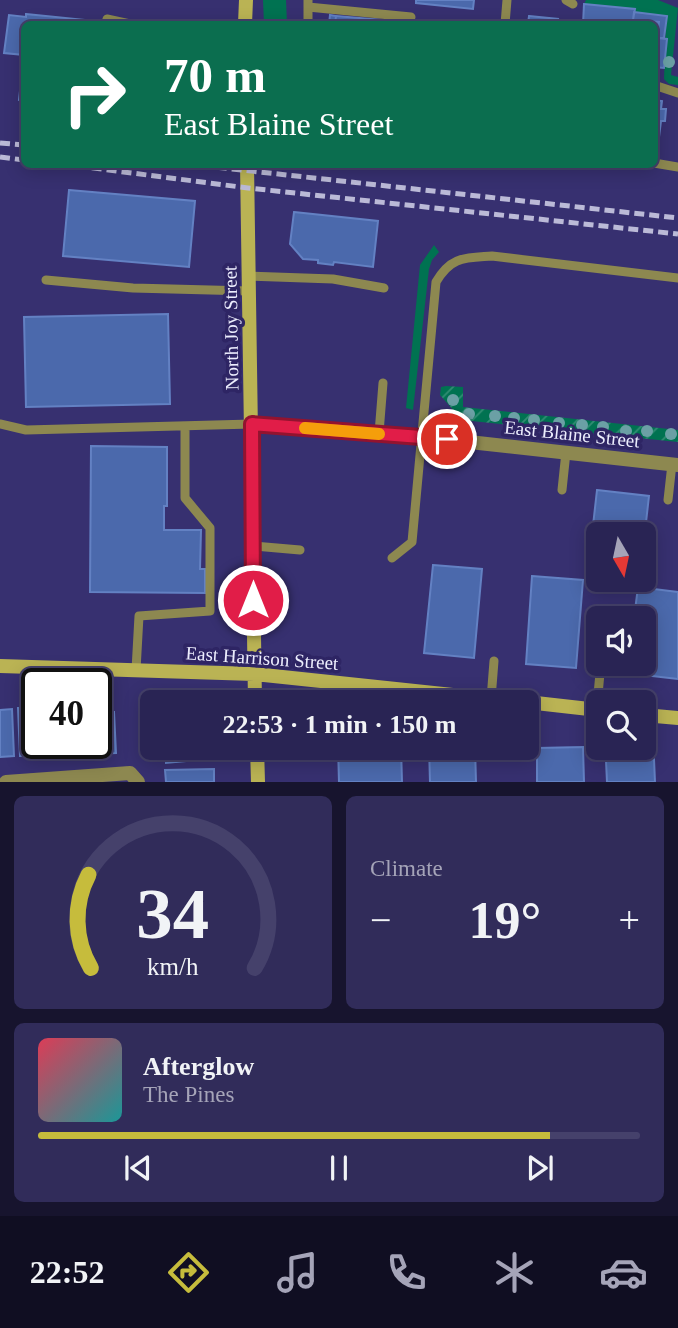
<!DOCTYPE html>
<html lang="en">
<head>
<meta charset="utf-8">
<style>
  :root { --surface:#292454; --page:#312c5a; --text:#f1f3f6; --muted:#a5a4b8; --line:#45416b; --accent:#c6bc3c }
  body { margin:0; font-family:"Times New Roman",serif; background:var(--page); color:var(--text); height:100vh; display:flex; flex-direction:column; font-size:26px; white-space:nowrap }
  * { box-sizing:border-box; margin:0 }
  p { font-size:23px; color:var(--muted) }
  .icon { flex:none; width:38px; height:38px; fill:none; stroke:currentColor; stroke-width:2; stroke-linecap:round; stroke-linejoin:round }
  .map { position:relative; height:782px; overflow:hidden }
  .panel { display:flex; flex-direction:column; gap:14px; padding:14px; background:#17142e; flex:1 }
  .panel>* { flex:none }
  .banner { position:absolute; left:21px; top:21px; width:637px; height:147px; border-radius:10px; box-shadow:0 4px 18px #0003,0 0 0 2px var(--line); background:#0b6e4f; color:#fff; overflow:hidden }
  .needle { width:46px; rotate:171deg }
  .controls { position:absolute; left:586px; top:522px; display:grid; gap:14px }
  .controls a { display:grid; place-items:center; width:70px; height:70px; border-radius:10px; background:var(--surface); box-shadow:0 4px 18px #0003,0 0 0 2px var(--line); font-size:35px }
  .speed { position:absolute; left:21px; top:668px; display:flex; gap:14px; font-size:35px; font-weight:700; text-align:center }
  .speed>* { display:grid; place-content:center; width:91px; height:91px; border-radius:50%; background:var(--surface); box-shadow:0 4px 18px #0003,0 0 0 2px var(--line); line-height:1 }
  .speed .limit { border:4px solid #111; border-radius:10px; background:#fff; color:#111 }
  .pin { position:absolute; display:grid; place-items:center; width:60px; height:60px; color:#fff; margin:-30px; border:4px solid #fff; border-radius:50%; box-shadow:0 2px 7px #0007 }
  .me { position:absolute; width:77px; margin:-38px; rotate:0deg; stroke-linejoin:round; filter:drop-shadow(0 0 5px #0008) }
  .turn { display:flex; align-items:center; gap:24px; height:147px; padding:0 28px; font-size:32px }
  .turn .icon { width:91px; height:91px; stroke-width:2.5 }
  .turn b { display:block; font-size:49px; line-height:60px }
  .big { font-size:52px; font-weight:700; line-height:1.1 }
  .panel .tile { flex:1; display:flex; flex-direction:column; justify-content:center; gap:10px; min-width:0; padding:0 24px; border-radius:10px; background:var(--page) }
  .panel .dial { align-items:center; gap:0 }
  .dial svg { height:182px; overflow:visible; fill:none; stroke:var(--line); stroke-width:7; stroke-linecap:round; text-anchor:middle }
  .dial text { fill:var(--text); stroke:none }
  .song { display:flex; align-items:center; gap:21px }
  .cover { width:84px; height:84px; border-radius:10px; background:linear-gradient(135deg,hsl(350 70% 55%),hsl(180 70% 35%)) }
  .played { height:7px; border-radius:4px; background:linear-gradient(90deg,var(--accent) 85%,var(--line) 85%) }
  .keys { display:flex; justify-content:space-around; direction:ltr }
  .heat { display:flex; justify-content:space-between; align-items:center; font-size:38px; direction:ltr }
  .panel .tiles { flex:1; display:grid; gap:14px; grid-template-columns:1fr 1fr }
  .tile:last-child { grid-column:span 2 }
  .trip { position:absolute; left:140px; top:690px; width:399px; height:70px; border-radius:10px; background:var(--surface); box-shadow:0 4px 18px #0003,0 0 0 2px var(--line); font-weight:700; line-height:70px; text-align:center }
  .dock { display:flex; height:112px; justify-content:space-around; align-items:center; background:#100e22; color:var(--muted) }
  .dock .icon { width:49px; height:49px }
  .dock .active { color:var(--accent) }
  .dock b { font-size:32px; color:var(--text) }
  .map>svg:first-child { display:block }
  .grass { fill:#007251 }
  .garden { fill:url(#garden-furrows) }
  .building { fill:#4b69ac; stroke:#6381c3; stroke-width:2 }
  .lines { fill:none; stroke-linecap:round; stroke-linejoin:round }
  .lane { stroke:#8d8850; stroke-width:9 }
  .street { stroke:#8d8850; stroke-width:14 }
  .secondary { stroke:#bab354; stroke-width:14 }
  .rail { stroke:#bbbad7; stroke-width:5; stroke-dasharray:10 5; stroke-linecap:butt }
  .tree { fill:#6ba0a5 }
  .route-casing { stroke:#92132f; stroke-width:18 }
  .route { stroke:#e11d48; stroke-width:12 }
  .slow { stroke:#f59e0b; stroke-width:12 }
  .labels { text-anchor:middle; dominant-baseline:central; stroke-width:7; stroke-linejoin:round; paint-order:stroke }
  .street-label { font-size:19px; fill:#ecedfd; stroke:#2e2564 }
</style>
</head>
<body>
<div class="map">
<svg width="678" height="782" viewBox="0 0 678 782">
  <defs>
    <pattern id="garden-furrows" width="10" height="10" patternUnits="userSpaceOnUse" patternTransform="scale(1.75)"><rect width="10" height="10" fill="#007251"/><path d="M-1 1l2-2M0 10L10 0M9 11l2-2" fill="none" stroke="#328d74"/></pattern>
  </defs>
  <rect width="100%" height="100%" fill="#373070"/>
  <!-- grass -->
  <path class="grass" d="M263,0H286L287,24H264Z
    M586,0H658L678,8L671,75L678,77V85L669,84L664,79L666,16L634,12V9L584,4Z
    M434,245L439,252L432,260L429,269L413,410L406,408L420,265Z"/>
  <!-- garden -->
  <path class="garden" d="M446,386L463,387V407L678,430V442L462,420L440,395L441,387Z"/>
  <!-- building -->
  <path class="building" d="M416,0H474L473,9L416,3Z
    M584,4L635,9L633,20L659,22L657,38L667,39L664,68L654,67V24H583Z
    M634,12L667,16L664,38H657L659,22L633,20Z
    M26,14L96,21L95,24H24V101L19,100L24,55L4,53L9,15L26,17Z
    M330,15L336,16L335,24H326H329Z
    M336,16L416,23V24H335Z
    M529,16L558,19L557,24H528Z
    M654,100L662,101L661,109H666L665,121H657Z
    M654,115H657V121H661L658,145L654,144Z
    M69,190L195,201L189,267L63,256Z
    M294,212L378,221L373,267L334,262L333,265L318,263V260L303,259L290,244Z
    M168,314L170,404L26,407L24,317Z
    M91,446L167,447V506H164V530H201L200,569H205V593L90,592Z
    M597,490L649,496L644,540V534H598V579H639V585L587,579Z
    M433,565L482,569L474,658L424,653Z
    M532,576L583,580L576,668L526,664Z
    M638,587L678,592V679L627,673L628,663H644V618H634Z
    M18,708L37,709V744H96V711L114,712L116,753L20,756Z
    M12,709L14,756L0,757V710Z
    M166,747H216V758L166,763Z
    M338,747H401L402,782H339Z
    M429,747H475L476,782H430Z
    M583,747L584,782H537V748Z
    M654,759L655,782H607L606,761Z
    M214,769V782H166L165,770Z"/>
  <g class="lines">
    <!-- lane -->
    <path class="lane" d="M308,0V24
      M566,0L573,4
      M308,7L411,17
      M107,19L130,24
      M505,24L507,0
      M654,85L678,93
      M654,163L678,167
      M250,276L333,279L384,288
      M46,280L133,288L249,291
      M0,424L26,430L252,424
      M379,433L383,383
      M562,490L566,452
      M668,500L672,464
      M253,546L300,550
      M392,558L412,542L436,282C451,256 465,258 492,256L678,278
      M136,670L139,616L210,611V528L185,498V426
      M491,699L494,661
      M594,738L600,673"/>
    <!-- street -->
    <path class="street" d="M252,424L424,437L678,465
      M6,782L130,773L138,782"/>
    <!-- secondary -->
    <path class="secondary" d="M245,24L246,0
      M247,164L255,702
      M0,666L254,674L520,702
      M527,702L598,710
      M644,715L678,718
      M257,747L258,782"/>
    <!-- rail -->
    <path class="rail" d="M0,143L24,145
      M0,157L24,160
      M62,164L248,188L678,234
      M187,164L678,218"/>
  </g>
  <!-- trees -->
  <g class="tree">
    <circle cx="669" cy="62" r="6"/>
    <circle cx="453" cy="400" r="6"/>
    <circle cx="469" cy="414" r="6"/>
    <circle cx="495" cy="416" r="6"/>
    <circle cx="514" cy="418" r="6"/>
    <circle cx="534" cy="420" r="6"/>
    <circle cx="559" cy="423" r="6"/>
    <circle cx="582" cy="425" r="6"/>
    <circle cx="603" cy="427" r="6"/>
    <circle cx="626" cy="431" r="6"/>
    <circle cx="647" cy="431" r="6"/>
    <circle cx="671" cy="434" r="6"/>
  </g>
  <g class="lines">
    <defs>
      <path id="route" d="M253,600L252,424L447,439"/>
    </defs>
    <!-- route casing -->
    <use href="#route" class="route-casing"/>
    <!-- route -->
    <use href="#route" class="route"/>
    <!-- slow -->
    <path class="slow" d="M305,428L379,434"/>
  </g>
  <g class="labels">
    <!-- street labels -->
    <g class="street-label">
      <text transform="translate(231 328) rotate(-91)">North Joy Street</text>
      <text transform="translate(572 434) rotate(6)">East Blaine Street</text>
      <text transform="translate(262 658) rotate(4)">East Harrison Street</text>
    </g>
  </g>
</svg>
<div class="controls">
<a><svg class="needle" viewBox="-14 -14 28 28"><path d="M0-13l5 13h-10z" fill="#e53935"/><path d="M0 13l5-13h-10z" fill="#a5a4b8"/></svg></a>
<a><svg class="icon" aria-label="sound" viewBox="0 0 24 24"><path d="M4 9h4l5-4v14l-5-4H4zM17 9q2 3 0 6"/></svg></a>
<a><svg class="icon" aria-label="search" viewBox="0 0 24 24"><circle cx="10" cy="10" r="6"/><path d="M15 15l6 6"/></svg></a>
</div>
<div class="speed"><div class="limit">40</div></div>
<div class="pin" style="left:447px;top:439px;background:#d93025"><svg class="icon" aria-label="arrive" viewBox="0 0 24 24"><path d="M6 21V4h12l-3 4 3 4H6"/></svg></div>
<svg class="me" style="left:253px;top:600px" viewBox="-20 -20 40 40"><circle r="17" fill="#e11d48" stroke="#fff" stroke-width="3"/><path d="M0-11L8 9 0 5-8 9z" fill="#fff"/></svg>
<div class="trip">22:53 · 1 min · 150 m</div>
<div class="banner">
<div class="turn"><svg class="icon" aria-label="right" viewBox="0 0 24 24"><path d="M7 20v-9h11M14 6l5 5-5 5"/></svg><div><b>70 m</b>East Blaine Street</div></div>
</div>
</div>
<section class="panel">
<div class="tiles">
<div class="tile dial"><svg viewBox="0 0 100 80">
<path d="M14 69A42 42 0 1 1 86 69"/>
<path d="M14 69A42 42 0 0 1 13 28" stroke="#c6bc3c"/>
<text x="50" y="56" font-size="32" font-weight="700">34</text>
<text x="50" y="72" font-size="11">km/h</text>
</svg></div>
<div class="tile"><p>Climate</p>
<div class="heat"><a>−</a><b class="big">19°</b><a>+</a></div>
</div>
<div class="tile">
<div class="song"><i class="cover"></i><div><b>Afterglow</b><p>The Pines</p></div></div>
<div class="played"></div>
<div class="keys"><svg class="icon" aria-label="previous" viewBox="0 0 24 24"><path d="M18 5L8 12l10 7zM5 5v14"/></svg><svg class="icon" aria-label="pause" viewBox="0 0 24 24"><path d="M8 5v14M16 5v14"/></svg><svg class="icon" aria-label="next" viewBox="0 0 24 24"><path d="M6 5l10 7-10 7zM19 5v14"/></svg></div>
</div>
</div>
</section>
<nav class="dock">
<b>22:52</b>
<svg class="icon active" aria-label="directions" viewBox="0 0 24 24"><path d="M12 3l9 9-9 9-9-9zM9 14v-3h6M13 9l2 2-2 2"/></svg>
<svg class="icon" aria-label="music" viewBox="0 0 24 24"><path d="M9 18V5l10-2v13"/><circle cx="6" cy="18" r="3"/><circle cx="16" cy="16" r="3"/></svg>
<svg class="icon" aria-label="phone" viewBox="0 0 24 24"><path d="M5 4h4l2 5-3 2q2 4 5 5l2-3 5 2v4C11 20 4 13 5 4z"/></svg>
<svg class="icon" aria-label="climate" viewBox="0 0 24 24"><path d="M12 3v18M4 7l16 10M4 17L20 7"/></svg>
<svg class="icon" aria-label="car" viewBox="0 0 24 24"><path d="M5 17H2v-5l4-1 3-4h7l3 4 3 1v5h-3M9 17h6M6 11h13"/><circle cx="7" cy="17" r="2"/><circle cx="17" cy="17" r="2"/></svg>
</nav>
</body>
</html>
